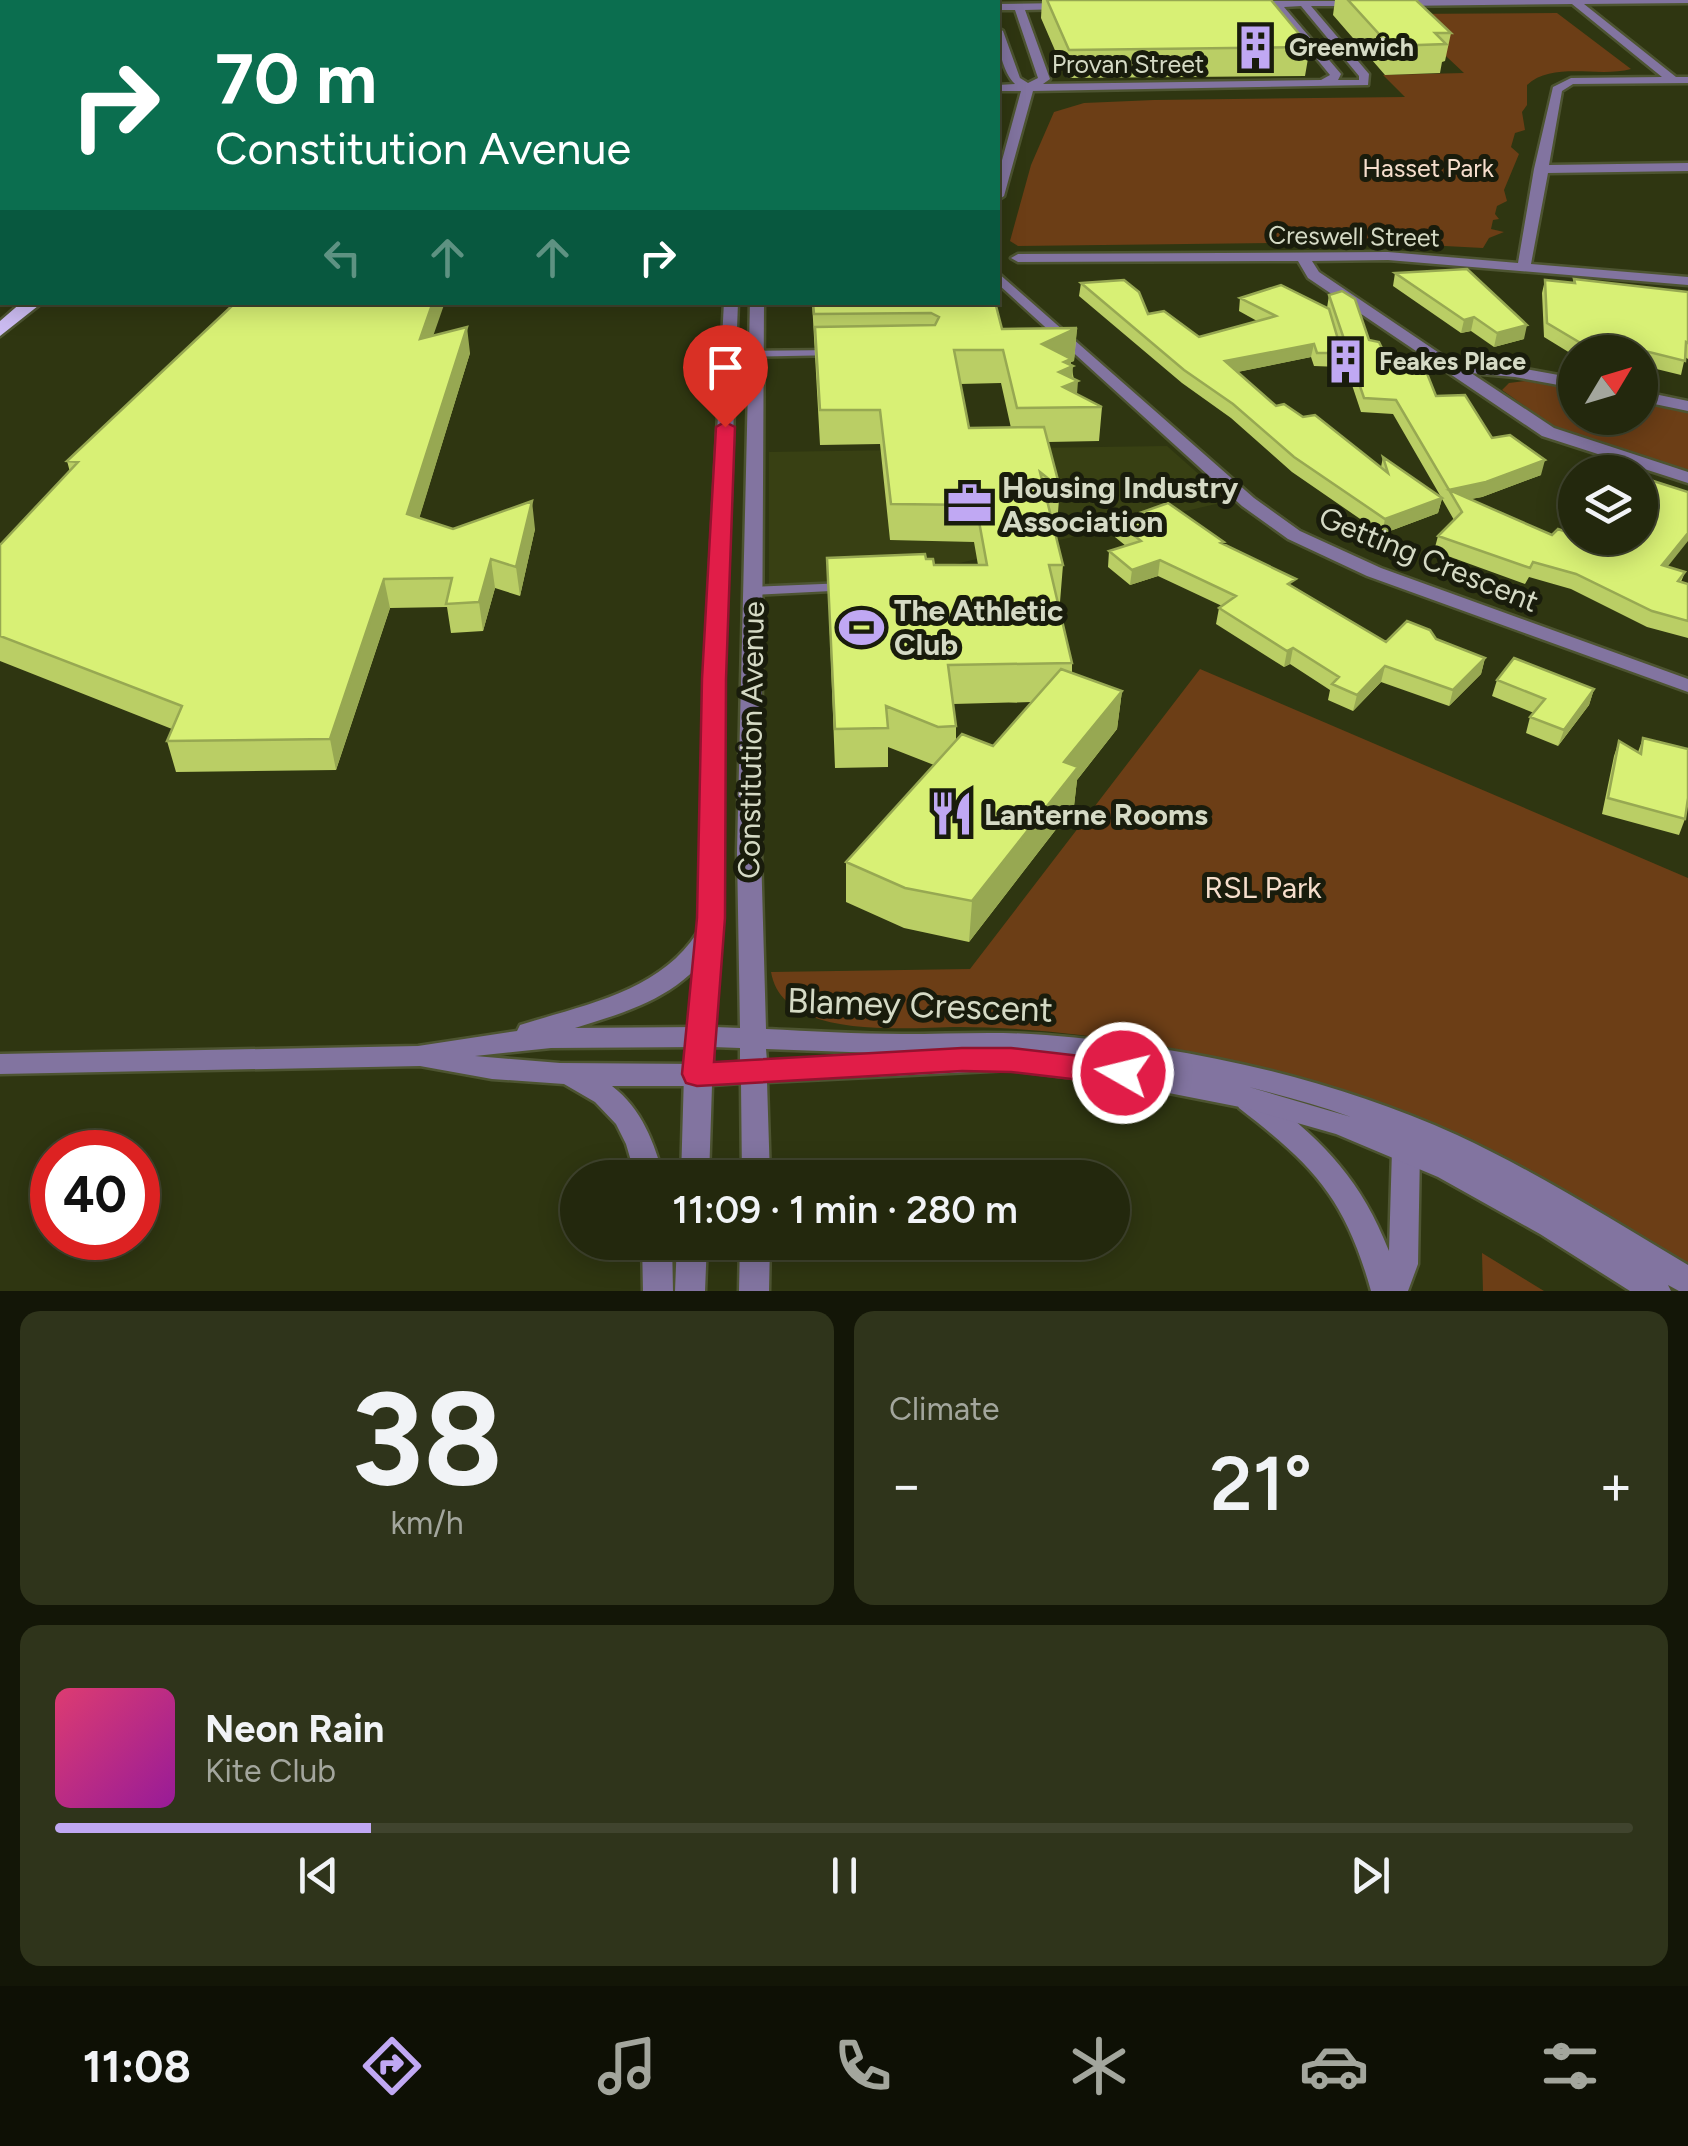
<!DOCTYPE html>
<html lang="en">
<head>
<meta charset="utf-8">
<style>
  :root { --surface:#23280d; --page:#2f341b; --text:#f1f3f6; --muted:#a3a69d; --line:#40442e; --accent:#c0a8f3 }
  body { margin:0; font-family:Figtree,sans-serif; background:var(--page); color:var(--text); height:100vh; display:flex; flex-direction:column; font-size:38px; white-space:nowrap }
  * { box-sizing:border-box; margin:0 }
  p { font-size:32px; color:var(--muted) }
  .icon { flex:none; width:55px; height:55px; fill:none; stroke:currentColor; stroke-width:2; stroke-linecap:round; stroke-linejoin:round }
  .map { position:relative; height:1291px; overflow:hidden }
  .panel { display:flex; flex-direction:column; gap:20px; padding:20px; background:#131607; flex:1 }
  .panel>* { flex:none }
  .guide { position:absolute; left:0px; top:0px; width:1000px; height:305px; box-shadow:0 5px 25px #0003,0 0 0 2px var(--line); background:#0b6e4f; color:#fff; overflow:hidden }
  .needle { width:65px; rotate:52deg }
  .tools { position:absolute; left:1558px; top:335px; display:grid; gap:20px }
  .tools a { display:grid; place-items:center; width:100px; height:100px; border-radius:50%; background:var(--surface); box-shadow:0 5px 25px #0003,0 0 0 2px var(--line); font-size:50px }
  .speed { position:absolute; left:30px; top:1130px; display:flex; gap:20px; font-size:50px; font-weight:700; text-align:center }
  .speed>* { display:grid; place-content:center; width:130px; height:130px; border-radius:50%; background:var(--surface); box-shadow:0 5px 25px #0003,0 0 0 2px var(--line); line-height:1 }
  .speed .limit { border:15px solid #d22; background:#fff; color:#111 }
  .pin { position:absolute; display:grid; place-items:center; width:85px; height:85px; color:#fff; margin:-102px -42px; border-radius:50% 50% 50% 0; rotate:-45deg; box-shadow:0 0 10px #0007 }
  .pin .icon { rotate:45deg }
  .me { position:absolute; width:110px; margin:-55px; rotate:278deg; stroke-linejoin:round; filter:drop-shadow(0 0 8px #0008) }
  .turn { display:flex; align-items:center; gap:35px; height:210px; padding:0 50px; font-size:45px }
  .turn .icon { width:130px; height:130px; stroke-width:2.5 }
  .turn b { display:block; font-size:70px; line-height:85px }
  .lanes { display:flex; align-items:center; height:95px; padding:0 50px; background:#0003; justify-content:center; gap:50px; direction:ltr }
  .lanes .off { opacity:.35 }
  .big { font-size:75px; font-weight:600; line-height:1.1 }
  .panel .widget { flex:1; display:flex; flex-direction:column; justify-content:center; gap:15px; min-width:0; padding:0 35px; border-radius:20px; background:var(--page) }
  .panel .dial { align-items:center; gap:0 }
  .dial b { font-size:130px; line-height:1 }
  .song { display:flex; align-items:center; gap:30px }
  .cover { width:120px; height:120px; border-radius:15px; background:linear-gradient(135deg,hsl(340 70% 55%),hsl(300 70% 35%)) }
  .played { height:10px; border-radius:5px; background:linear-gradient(90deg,var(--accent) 20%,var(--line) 20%) }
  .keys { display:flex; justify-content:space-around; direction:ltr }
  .heat { display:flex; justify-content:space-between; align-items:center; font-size:55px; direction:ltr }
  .panel .tiles { flex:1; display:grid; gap:20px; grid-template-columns:1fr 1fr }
  .widget:last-child { grid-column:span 2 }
  .trip { position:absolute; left:560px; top:1160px; width:570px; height:100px; border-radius:50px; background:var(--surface); box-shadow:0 5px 25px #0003,0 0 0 2px var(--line); font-weight:600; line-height:100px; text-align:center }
  .menu { display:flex; height:160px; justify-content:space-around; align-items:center; background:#0e1005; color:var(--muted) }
  .menu .icon { width:70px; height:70px }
  .menu .current { color:var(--accent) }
  .menu b { font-size:45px; color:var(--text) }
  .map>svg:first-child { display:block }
  .built { fill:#384013 }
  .green { fill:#6c3e16 }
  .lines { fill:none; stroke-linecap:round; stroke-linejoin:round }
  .service-casing { stroke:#4d5431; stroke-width:5 }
  .minor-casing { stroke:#4d5431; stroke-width:5 }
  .tertiary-casing { stroke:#4d5431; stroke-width:5 }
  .primary-casing { stroke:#4d5431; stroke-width:5 }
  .service { fill:#8274a0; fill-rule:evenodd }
  .minor { fill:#8274a0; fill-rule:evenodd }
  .tertiary { fill:#8274a0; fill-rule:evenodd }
  .primary { fill:#ccbcf2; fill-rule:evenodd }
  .wall { fill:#bace65; fill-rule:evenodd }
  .shaded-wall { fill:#97a852 }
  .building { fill:#d8f075; stroke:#97a852; stroke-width:2.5 }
  .route { fill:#e11d48; stroke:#92132f; stroke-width:2.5 }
  .labels { text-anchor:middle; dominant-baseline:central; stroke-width:10; stroke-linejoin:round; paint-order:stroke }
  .far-poi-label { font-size:25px; font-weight:bold; fill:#d5dac5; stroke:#191c0c; text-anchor:start }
  .far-street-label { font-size:25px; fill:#d5dac5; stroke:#191c0c }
  .far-park-label { font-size:25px; fill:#f6decc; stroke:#191c0c }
  .poi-label { font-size:30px; font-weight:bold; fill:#d5dac5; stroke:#191c0c; text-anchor:start }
  .street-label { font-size:30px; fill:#d5dac5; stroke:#191c0c }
  .park-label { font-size:30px; fill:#f6decc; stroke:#191c0c }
  .near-street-label { font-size:35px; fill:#d5dac5; stroke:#191c0c }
</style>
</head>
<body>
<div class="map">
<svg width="1688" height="1291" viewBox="0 0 1688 1291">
  <rect width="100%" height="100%" fill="#2f3611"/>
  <!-- built -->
  <path class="built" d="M1167,446L1229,501L873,583L769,585V452Z"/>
  <!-- green -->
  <path class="green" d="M1557,13L1631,69C1599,78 1553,61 1527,85V105L1522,112L1525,130L1515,133L1511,147L1519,154L1504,190L1507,201L1497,206L1495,214L1499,219L1493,220L1491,229L1504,232L1489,238L1483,248L1369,242L1018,246L1010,241L1031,165L1054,112L1084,103L1154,100L1405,97L1383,75L1464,73L1401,14Z
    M1525,381L1575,389V418H1640V402L1688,412V472L1560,431L1502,390L1509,383Z
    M1200,669L1688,878V1267C1621,1226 1555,1184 1485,1149C1359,1086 1220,1051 1080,1035C1040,1030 999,1027 959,1027C909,1027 783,1042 771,972L970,969Z
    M1482,1253L1544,1291H1483Z"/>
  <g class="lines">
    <defs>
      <path id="service" d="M210,0H218L220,2H212Z
        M836,350L842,353L840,355L729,357L723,354L729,351Z
        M846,583L853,587L851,590L753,595L746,591L753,587Z"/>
      <path id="minor" d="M1398,0H1688V3L1584,4L1676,77H1688V83L1573,84L1562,91L1549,165L1688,163V171L1548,173L1531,264L1688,277V285L1388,260L1312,261L1319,272L1454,363L1515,367L1575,378V388L1515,377L1471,373L1554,428L1688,472V483L1542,436L1308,278L1298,261L1018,262L1011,258L1018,254L1388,252L1518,263L1534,169L1553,87L1571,78L1662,77L1572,4L1394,6L1389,3Z
        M1363,1L1360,6H1311L1369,74L1368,85L1033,91L1004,196L998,200V175L1021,91H998V85L1015,84C1002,71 998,47 998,28L1003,31L1020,78L1028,83L1038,78L1015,10H998V4L1065,3L1070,6L1065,9L1025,10L1050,79L1043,84L1321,80L1330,75L1274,7H1249L1244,4L1249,1ZM1301,6L1359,76V80H1338L1341,74L1284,7Z
        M0,170L2,171V179L0,178Z
        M998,273L1254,498L1300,531L1381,568L1688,679V692L1367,576L1288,539L1242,506L998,284Z
        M1640,391L1688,401V411L1640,401Z
        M706,930L715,933L718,939C686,995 633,1010 575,1028L700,1027L709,1030L713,1037L709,1044L700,1047L551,1048L475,1056L560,1063L697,1064L706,1068L710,1075L706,1082L697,1086H612C642,1109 654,1142 664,1178H636L626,1144L616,1124L595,1102L564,1084L492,1079L420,1066L0,1074V1054L418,1046L517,1031L520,1025C583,1005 659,992 697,933Z
        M1249,1089L1259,1092C1321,1139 1360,1177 1389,1251L1392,1150L1396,1142L1406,1139L1416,1142L1420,1150L1418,1264L1408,1291H1371C1345,1198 1314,1166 1239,1108L1235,1100L1239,1092Z
        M642,1242H672L673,1291H643Z"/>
      <path id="tertiary" d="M756,0H766V2H756Z
        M724,302H738L724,679L723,918L714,1027L740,1028L737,852L750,302H764L761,852L766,1029C811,1031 857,1034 902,1034C951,1034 998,1031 1046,1035C1186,1046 1328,1077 1457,1135C1537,1172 1612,1220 1688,1265V1291H1679L1668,1285L1671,1291H1630L1540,1234L1438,1177L1336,1134L1245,1108L1123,1084L1011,1070L767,1082L770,1178H742L741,1083L712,1085L709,1178H681L684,1075L699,918L704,679ZM713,1047L740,1048V1062L713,1064ZM766,1049L904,1054L982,1051L767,1061ZM1249,1087C1283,1096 1317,1105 1351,1117Z
        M677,1242H707L705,1291H675Z
        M740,1242H770L769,1291H739Z"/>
      <path id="primary" d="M245,0H257L258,2H246Z
        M22,302H43L0,336V321Z"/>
    </defs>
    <!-- service casing -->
    <use href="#service" class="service-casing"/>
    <!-- minor casing -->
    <use href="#minor" class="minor-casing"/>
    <!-- tertiary casing -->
    <use href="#tertiary" class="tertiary-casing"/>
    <!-- primary casing -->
    <use href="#primary" class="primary-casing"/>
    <!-- service -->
    <use href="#service" class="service"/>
    <!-- minor -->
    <use href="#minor" class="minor"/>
    <!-- tertiary -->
    <use href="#tertiary" class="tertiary"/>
    <!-- primary -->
    <use href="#primary" class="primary"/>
  </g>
  <!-- wall -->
  <path class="wall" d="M1042,0H1271L1310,47L1305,76L1067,78L1041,18Z
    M1335,0H1416L1451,33L1445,61L1442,62L1440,73L1385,75L1333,15Z
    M1395,273L1524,339L1494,347L1471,331L1461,333L1393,286Z
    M1574,279L1688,292V359L1685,357L1681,375L1640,365V352H1575V356L1544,337L1542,293L1545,280L1573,283Z
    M1081,283L1199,337L1257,321L1239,311L1240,298L1327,308L1329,295L1369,340L1392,369L1436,396L1541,475L1482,497L1470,499L1552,535L1685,572L1681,582L1688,584V638L1647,627L1571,589L1529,577L1525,584L1434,551L1438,536L1454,520L1442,499L1438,513L1382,534L1292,472L1231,418L1182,383L1079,296ZM1342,355L1361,412L1393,414L1441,497L1383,457L1381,467L1303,417L1276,406L1237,372L1311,357L1314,366L1340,367Z
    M812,302H995L1002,329L1077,328L1074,361L1071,362V365L1077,394L1102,407L1099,441L1048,442L1060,488L1057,524L1052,520L1063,565L1060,602H1058L1072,663V673L1122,691L1117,729L1077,780L1074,806L969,942L904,928L846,902V862L934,765L888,747V767L835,768L827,558L926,559L934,565H978L974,542L890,540L880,444L820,445ZM1001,383L1011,428H969L960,384ZM1031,702L993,746L956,741V726L953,704Z
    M433,336L470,353L419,518L453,529H535L520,596L495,588L483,631L451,633L447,607L390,608L336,770L176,772L167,741L172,729L0,661V545L70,472L67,461Z
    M1117,521L1224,545L1386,642L1436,639L1485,658L1481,674L1449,706L1381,682L1353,711L1328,700L1330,690L1290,664L1284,667L1216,624L1219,608L1222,606L1158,576L1130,585L1108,567L1109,551L1126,546L1115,537Z
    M1497,680L1594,689L1589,705L1558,746L1526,733L1530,717L1534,713L1492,696Z
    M1643,738L1685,819L1679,835L1602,814L1614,756L1619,741L1638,752Z"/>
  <!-- shaded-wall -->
  <path class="shaded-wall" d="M433,302H445L423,365L420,339Z
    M1474,317L1471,331L1461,333L1464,320Z
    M1527,325L1524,339L1494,347L1497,333Z
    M467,327L470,353L412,542L407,514Z
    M1077,328L1074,361L1071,362V367L1073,366L1072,383L1078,381L1076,407L1039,377L1042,344Z
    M1314,344L1311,357L1223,375L1225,361Z
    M1617,344L1614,352H1594V351Z
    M1545,460L1541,475L1482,497L1456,502L1449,490Z
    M1442,498L1438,513L1382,534L1385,519Z
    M532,501L535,529L520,596L516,567Z
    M1688,533V541L1657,580L1662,565Z
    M491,559L495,588L483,631L479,602Z
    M1160,560L1158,576L1130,585L1132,570Z
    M384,579L390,608L336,770L330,739Z
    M1293,648L1290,664L1284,667L1287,651Z
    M1485,658L1481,674L1449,706L1453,690Z
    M1385,666L1381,682L1353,711L1357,695Z
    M1594,689L1589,705L1558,746L1564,730Z
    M1122,691L1117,729L1077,780L1074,806L969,942L972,901L1064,762Z"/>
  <!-- building -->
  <path class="building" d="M419,0H671L670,2H418Z
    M793,0H968L969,2H793Z
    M1047,0H1271L1310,47L1069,50Z
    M1348,0H1416L1451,33H1435L1446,44L1390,46Z
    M1467,269L1527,325L1497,333L1474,317L1464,320L1395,273Z
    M1574,279L1688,292V343L1686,342L1685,361L1617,344L1594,351L1547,323L1545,280L1575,283Z
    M1124,280L1139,292L1148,314L1164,311L1199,337L1276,316L1240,298L1281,285L1329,309L1342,353H1317L1314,344L1225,361L1276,406L1284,404L1303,417L1315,415L1388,473L1383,457L1442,498L1385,519L1294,457L1233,404L1184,370L1081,283Z
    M1342,291L1355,299L1369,340L1379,342L1392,369L1426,371L1436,396L1465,395L1492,438L1510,435L1545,460L1486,482L1449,490L1552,535L1558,529L1575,535V538H1582L1591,541L1594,538H1640V487L1647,479L1688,492V533L1662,565L1685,572L1678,581L1688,584V621L1652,611L1576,574L1533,562L1530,568L1438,536L1462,512L1396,400L1364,398L1329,295Z
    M236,302H433L420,339L467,327L407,514L453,529L532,501L516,567L491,559L479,602L446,604L452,578L384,579L330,739L167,741L182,706L0,636V545L78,462L67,461Z
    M813,302H995L1002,329L1077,328L1042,344L1071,359L1064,362L1073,366L1059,372L1078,381L1063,387L1102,407L1017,408L1003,350H954L969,428L1044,427L1060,488L1040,472L1063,565H1049L1072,663L948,665L956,726L938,727L886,706L888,728L835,729L827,558L925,554L926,559H933L934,565H987L976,505L891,504L880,410H820L815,327L935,325L939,317L931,313L814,314Z
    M1168,503L1224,542L1221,543L1296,579L1288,584L1386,642L1407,621L1430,630L1436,639L1485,658L1453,690L1385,666L1357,695L1332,684L1339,677L1293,648L1287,651L1219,608L1236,596L1160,560L1132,570L1109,551L1141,541L1117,521Z
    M1514,658L1594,689L1564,730L1530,717L1545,699L1497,680Z
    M1061,669L1122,691L1064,762L1078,767L972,901L905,888L846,862L962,734L993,746Z
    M1643,738L1688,749V798L1685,819L1608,798L1619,741L1641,754Z"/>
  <!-- route -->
  <path class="route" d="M725,422L735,427L726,679L725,918L714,1062L962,1048H1011L1123,1061L1134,1065L1138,1073L1134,1082L1123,1085L1011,1072L962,1071L697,1086L686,1083L682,1074L697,918L702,679L716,427Z"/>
  <!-- icons -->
  <defs>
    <symbol id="building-bare" viewBox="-9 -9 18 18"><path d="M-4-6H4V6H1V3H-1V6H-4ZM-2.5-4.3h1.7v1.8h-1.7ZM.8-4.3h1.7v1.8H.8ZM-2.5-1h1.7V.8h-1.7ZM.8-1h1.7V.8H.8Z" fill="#c0a8f3" stroke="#191c0c" stroke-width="2.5" paint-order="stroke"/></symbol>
    <symbol id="office-bare" viewBox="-9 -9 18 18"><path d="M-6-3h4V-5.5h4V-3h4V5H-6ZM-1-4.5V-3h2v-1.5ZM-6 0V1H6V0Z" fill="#c0a8f3" stroke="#191c0c" stroke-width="2.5" paint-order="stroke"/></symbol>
    <symbol id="stadium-bare" viewBox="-9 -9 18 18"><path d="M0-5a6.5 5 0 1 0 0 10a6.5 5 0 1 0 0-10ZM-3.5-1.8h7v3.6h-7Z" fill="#c0a8f3" stroke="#191c0c" stroke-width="2.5" paint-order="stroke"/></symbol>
    <symbol id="restaurant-bare" viewBox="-9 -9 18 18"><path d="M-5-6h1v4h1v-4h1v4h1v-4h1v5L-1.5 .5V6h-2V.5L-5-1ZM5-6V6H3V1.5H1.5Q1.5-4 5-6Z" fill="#c0a8f3" stroke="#191c0c" stroke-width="2.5" paint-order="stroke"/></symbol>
  </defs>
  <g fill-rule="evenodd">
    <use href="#building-bare" x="1224" y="16" width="63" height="63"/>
    <use href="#building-bare" x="1314" y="330" width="63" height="63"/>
    <use href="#office-bare" x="938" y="472" width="63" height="63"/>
    <use href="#stadium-bare" x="830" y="596" width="63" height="63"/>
    <use href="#restaurant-bare" x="920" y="782" width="63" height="63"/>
  </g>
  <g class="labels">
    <!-- far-poi labels -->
    <g class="far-poi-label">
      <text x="1289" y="47">Greenwich</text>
      <text x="1379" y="361">Feakes Place</text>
    </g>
    <!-- far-street labels -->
    <g class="far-street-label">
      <text x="1128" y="64">Provan Street</text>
      <text transform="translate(1354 236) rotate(1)">Creswell Street</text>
    </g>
    <!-- far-park labels -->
    <g class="far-park-label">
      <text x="1428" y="168">Hasset Park</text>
    </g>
    <!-- poi labels -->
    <g class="poi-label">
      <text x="1002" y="487">Housing Industry<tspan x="1002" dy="34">Association</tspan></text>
      <text x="894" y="610">The Athletic<tspan x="894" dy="34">Club</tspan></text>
      <text x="984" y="814">Lanterne Rooms</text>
    </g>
    <!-- street labels -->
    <g class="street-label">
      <text transform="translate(1429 559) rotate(22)">Getting Crescent</text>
      <text transform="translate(751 740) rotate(-89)">Constitution Avenue</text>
    </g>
    <!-- park labels -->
    <g class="park-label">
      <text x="1263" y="887">RSL Park</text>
    </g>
    <!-- near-street labels -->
    <g class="near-street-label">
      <text transform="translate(920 1005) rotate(2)">Blamey Crescent</text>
    </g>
  </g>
</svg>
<div class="tools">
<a><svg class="needle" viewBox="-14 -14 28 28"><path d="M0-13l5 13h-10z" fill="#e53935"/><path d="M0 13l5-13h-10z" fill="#a3a69d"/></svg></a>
<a><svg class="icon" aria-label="layers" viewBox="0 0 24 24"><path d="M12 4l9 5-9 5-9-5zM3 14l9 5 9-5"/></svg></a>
</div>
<div class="speed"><div class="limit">40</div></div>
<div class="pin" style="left:725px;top:427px;background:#d93025"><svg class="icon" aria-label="arrive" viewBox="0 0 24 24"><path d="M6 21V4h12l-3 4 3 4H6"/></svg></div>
<svg class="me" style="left:1123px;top:1073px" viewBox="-20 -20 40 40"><circle r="17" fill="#e11d48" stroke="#fff" stroke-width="3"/><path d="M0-11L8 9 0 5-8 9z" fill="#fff"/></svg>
<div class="trip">11:09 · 1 min · 280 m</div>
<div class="guide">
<div class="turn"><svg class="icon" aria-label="right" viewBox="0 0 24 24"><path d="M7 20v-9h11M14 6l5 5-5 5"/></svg><div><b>70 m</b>Constitution Avenue</div></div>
<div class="lanes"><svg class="icon off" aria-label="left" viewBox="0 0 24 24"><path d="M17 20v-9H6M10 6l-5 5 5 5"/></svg><svg class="icon off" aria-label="ahead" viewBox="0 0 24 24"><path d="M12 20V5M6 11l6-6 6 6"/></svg><svg class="icon off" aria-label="ahead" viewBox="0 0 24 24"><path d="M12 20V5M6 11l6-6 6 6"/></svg><svg class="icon" aria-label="right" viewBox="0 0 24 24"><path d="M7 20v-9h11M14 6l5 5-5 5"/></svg></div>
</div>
</div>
<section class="panel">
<div class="tiles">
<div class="widget dial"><b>38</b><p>km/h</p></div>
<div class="widget"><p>Climate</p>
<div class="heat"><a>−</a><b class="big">21°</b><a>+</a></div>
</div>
<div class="widget">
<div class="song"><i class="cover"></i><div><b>Neon Rain</b><p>Kite Club</p></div></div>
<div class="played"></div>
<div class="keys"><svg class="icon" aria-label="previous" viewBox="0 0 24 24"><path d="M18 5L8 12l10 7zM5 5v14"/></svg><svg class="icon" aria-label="pause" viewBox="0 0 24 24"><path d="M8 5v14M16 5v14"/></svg><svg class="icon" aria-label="next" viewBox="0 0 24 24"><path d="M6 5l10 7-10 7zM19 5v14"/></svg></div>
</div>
</div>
</section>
<nav class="menu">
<b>11:08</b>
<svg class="icon current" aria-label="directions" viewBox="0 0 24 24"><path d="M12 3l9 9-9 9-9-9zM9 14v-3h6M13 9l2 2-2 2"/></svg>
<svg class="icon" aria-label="music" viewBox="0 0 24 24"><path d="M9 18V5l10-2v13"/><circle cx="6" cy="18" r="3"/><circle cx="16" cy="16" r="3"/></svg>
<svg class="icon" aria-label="phone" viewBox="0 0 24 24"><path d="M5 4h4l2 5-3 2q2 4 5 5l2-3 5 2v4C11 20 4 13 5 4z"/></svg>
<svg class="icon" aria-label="climate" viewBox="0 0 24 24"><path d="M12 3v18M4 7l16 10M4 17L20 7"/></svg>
<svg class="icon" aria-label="car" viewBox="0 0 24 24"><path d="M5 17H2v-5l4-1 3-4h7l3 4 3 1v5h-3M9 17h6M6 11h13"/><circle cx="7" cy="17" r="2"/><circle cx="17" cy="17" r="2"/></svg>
<svg class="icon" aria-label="filters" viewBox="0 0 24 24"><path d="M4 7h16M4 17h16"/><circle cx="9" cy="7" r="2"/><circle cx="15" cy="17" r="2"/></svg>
</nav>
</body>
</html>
